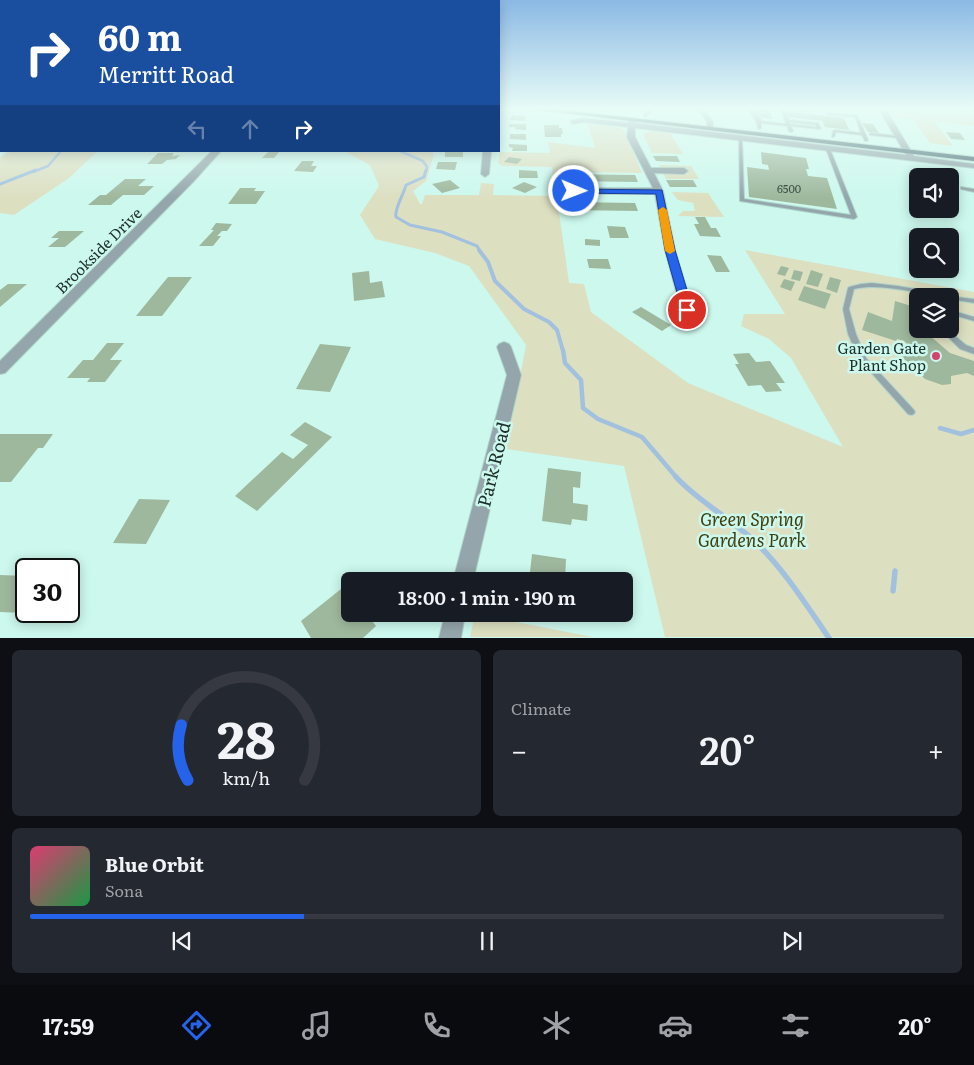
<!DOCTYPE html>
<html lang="en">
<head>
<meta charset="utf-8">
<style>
  :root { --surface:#171b24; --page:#242831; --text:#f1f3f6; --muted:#9ea1a6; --line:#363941; --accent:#2563eb }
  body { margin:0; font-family:Literata,serif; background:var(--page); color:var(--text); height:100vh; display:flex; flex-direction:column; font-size:19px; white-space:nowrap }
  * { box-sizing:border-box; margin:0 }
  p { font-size:16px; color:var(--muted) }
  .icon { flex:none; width:28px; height:28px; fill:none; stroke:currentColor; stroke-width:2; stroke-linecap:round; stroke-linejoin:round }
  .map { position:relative; height:638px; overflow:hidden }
  .panel { display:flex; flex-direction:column; gap:12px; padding:12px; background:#0d0f14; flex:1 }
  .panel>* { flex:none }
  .hud { position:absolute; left:0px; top:0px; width:500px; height:152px; box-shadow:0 2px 12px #0003; background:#1a4fa0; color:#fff; overflow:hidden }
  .tools { position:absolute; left:909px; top:168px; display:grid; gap:10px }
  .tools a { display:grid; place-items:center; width:50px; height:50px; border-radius:8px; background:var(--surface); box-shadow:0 2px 12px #0003; font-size:25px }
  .speed { position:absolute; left:15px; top:558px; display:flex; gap:10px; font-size:25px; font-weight:700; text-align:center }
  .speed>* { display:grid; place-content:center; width:65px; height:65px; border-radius:50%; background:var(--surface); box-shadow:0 2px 12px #0003; line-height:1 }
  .speed .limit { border:2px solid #111; border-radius:8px; background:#fff; color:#111 }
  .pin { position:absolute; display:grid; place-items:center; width:42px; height:42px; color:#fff; margin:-21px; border:2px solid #fff; border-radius:50%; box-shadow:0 1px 5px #0007 }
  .me { position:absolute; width:55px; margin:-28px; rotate:91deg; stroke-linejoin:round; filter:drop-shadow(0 0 4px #0008) }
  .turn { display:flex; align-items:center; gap:18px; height:105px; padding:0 15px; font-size:22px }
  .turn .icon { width:65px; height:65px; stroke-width:2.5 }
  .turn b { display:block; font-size:35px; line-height:42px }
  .lanes { display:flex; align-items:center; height:48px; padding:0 15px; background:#0003; justify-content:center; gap:25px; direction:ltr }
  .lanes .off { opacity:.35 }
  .big { font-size:38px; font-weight:600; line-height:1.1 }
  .panel .tile { flex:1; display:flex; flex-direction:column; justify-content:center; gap:8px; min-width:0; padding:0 18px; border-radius:8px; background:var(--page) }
  .panel .dial { align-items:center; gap:0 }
  .dial svg { height:130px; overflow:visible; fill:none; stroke:var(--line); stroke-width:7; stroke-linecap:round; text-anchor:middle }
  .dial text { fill:var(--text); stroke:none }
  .song { display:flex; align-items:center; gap:15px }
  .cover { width:60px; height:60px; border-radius:8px; background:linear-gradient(135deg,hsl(340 70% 55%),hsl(140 70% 35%)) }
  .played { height:5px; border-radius:2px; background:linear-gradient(90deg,var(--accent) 30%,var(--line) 30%) }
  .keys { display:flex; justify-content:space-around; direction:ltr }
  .heat { display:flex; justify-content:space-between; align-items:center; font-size:28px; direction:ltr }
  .panel .tiles { flex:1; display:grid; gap:12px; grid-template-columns:1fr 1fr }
  .tile:last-child { grid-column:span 2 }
  .trip { position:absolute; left:341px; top:572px; width:292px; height:50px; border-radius:8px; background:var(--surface); box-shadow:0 2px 12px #0003; font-weight:600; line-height:50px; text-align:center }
  .menu { display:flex; height:80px; justify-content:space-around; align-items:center; background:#090b0e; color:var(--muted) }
  .menu .icon { width:35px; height:35px }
  .menu .on { color:var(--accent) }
  .menu b { font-size:22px; color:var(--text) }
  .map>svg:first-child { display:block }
  .green { fill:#dddfc1; fill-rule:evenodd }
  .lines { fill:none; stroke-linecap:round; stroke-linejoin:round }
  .stream-far4 { stroke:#a1c1df; stroke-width:2.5 }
  .stream-far3 { stroke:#a1c1df; stroke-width:3 }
  .stream-far2 { stroke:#a1c1df; stroke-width:4 }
  .stream-far1 { stroke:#a1c1df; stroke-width:4.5 }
  .stream { stroke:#a1c1df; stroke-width:5.5 }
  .building { fill:#9eb89d }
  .service-casing { stroke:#add4ca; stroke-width:2 }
  .minor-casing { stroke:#add4ca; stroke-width:2 }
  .tertiary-casing { stroke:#add4ca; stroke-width:2 }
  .primary-casing { stroke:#add4ca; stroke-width:2 }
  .service { fill:#94a6ab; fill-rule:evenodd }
  .minor { fill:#94a6ab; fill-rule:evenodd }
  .tertiary { fill:#94a6ab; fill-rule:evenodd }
  .primary { fill:#4a6c73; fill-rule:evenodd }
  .route { fill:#2563eb; stroke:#184099 }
  .slow { fill:#f59e0b }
  .poi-dot { fill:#d2436d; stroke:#ccf8ed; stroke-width:2 }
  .labels { text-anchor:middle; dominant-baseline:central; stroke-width:5; stroke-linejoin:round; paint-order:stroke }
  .far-number-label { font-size:11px; fill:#3e5148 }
  .street-label { font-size:15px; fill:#1e2f2b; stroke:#ccf8ed }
  .poi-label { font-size:15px; fill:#1e2f2b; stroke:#ccf8ed; text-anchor:end }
  .near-street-label { font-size:18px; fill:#1e2f2b; stroke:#ccf8ed }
  .near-park-label { font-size:18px; font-style:italic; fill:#40400f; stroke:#ccf8ed }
</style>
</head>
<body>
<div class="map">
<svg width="974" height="638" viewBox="0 0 974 638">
  <rect width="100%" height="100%" fill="#ccf8ed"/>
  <!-- green -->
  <path class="green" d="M887,108H962L974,115V126L934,121L953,146L930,143L913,119L892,117Z
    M588,124L616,127L624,130L642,173L568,172L572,198H557L569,283L584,284L591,312L688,383L843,447L791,358L769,339L741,326L744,314H785L745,250L974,292V637H665L624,466L506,449L526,345L469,266L435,253L375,239L360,215L379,186L370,165L344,151H432L434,155L426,181L413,191L420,204H422L425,195H479L481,183L494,184L493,195L556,196L552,167L502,166L498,163L500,152L550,153L548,142L595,148ZM918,296H950V329H918Z
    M651,131L670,133L683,154L652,153L643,134Z
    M11,151H98L69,178L14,215L0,213V157Z
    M659,165L691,166L699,179H666Z
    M672,192L708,193L724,217L678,216L683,211H695L693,203L678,200Z
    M475,614L593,637H470Z"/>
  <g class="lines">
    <!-- stream-far4 -->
    <path class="stream-far4" d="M400,151L423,161L427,167L426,172
      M33,172L48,166L61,151"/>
    <!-- stream-far3 -->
    <path class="stream-far3" d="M426,170L424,177L406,185C404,194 394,209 396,217L410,225L442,232L477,246L480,251
      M0,184L36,170"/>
    <!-- stream-far2 -->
    <path class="stream-far2" d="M479,250L488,262L495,281L524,309L549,322L557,330L563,351"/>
    <!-- stream-far1 -->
    <path class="stream-far1" d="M563,350L565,363L581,380L583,408L598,419L642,437L677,478
      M940,428L961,434L974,430"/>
    <!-- stream -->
    <path class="stream" d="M676,477C698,501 727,516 751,538C782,566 805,603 829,638
      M893,591L895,571"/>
  </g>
  <!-- building -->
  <path class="building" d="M758,108H770L772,119L759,117Z
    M786,111L844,118L849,130L825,127L822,121L788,117Z
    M512,115L526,116L524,121L510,120Z
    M862,123L873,124L879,133L868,132Z
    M509,124H526V130L515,129V127H509Z
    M544,125H559V128H562L563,134H561V137H545Z
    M946,132L960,133L965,140L951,139Z
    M510,134H526V140L510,139Z
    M509,144L527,145V151H512L513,148L509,147Z
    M269,151H280L274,158H262Z
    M445,151H463V157H445Z
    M761,152L806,158L809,169H806L808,176L827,178L837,209L749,197L747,167L769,170L768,165L762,164Z
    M158,153H174L172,156L180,155L176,159L167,160L162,164H147Z
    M653,156H677L680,162L656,161Z
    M509,157L522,159L517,164L504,162Z
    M302,161H314L311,166H317L313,172L294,171Z
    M438,162H457L455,170L436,169Z
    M519,170L537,171L538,178H519Z
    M564,174L635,175L638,182L565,181Z
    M125,179H146L138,186H154L144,195H123L111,205H88L100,195H106Z
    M450,180L460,188L442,193L432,184Z
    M666,180H693L697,187H670Z
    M524,182L537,187L525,193L512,188Z
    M240,188H256L254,191H265L256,204H228Z
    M567,202L635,203L638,211L568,210Z
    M695,217H705L711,228H716L721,237L700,236L694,224H699Z
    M216,223L232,224L227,231H222L217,236H221L213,246H199L214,230H211Z
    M607,226L625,227L629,238H610Z
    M59,231H84L65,247H48L59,238H51Z
    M585,239L600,240V246L585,245Z
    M707,255L721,256L730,272H716Z
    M587,259H608L611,269L589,268Z
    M781,266L789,268L785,276L777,274Z
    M794,270L803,272L800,281L791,279Z
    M811,270L823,274L818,287L806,284Z
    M369,271L370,283L382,281L385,297L354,301L352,273Z
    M168,277H192L162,316H136Z
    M830,277L841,280L837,293L826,289Z
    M784,279L795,282L791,291L780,287Z
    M8,284H27L0,307V290Z
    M804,286L831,294L825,309L798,300Z
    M895,301L918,308V329H922L950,353L974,361V376L967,373L951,376V384L942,385L925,379L896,351L913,349L904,341L897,339L896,341L862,330L868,312L892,321Z
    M641,307L671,325L662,331L632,312Z
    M107,343H124L110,360H122L105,382H87L90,378H67L83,360H93Z
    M320,344L351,347L330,392L296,389Z
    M749,353L756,362L770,361L785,383H776L782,391L766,392L761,385L748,386L735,364H739L733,354Z
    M305,422L332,437L257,511L235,496L282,452L293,459L308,445L290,435Z
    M0,434H53L43,448H38L11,482H0Z
    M548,468L581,472L580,488L573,487V503L588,505L587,521L572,519L571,525L542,521Z
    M139,499L170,500L146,544L113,543Z
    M532,554L566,559L565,581H529Z
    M0,575L26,576V613L0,612Z
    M346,585L350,591V614H367L376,626L363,638H311L301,621Z
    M540,614H563V619L540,615Z"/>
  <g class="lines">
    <defs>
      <path id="service" d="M598,108H602L603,110L600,111Z
        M646,108H650L652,112L646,116H644V114L648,112Z
        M781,108H785L789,120L818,123L821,128L819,129L791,126L793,131L791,132L789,131L787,126L761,123V128L758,129L757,122L759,121L786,124ZM790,122L816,125V127L790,124Z
        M786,108H798L811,111L809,112Z
        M829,113L857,115L868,140L867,141H865L862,135L836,132L834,137H832L833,131L835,130L861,133L855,117L828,115L827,114Z
        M870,133L898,136L900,137L898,138L871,135H870Z
        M739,137L742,138L744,199L851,215L826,149L828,148L830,149L857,217L854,219L740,201Z
        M961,187L974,189V192L961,189Z
        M872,283L898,286L945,294L948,296L974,299V303L950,299V296C918,296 886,282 854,289L849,309L856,334L866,358L914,410L915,412L914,414L911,415L908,414L859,359L848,334L843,309L848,288L849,287L861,284Z
        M950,310L974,317V321L950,314Z
        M940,329H947L966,345L974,348V354L960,349Z"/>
      <path id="minor" d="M748,108H755L762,122L761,123H757Z
        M878,108H885L914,156L974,164V168L635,128V137L651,168H684L688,171L684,174L654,173L663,191L675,250L693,310L691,313L687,314L681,310L665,250L655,194H574L570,191L574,188H653L627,137L628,127L583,122L573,124L570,122L571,121L583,118L628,123L629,119L632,117L635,119V123L906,155Z
        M967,108H974V112Z
        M0,114H1V118H0Z
        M483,151H491L489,174L485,177L481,174Z
        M504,342L509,344L511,347L521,375L473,581H453L507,375L497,347L499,344Z
        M445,614H465L461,638H439Z"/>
      <path id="tertiary" d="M697,108H704L713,122V130H707V122Z
        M212,151H221L193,182L5,373L0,374V361Z"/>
      <path id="primary" d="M521,108H545L974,157V161Z"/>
    </defs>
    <!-- service casing -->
    <use href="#service" class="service-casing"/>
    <!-- minor casing -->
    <use href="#minor" class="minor-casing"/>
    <!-- tertiary casing -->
    <use href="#tertiary" class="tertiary-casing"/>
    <!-- primary casing -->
    <use href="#primary" class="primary-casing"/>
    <!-- service -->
    <use href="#service" class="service"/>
    <!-- minor -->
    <use href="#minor" class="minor"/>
    <!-- tertiary -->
    <use href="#tertiary" class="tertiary"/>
    <!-- primary -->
    <use href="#primary" class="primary"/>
  </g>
  <!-- sky -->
  <linearGradient id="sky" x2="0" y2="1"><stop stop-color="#8bb9e4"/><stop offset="0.55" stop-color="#e8fcf7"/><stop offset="1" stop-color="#e8fcf7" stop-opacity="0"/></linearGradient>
  <rect width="974" height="198" fill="url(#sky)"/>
  <!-- route -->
  <path class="route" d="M571,189L662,190L675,250L693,310L691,313L687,314L682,310L665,250L656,194L574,193L570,191Z"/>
  <!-- slow -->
  <path class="slow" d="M663,207L667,210L675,251L670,254L665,251L658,210Z"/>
  <!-- markers -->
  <circle class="poi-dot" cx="936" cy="356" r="5"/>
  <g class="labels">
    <!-- far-number labels -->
    <g class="far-number-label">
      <text x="789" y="188">6500</text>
    </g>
    <!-- street labels -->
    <g class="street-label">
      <text transform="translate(98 250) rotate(-45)">Brookside Drive</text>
    </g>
    <!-- poi labels -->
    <g class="poi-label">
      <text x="926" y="347">Garden Gate<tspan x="926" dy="17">Plant Shop</tspan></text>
    </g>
    <!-- near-street labels -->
    <g class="near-street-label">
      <text transform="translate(493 464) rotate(-76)">Park Road</text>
    </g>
    <!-- near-park labels -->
    <g class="near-park-label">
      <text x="752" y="518">Green Spring<tspan x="752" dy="21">Gardens Park</tspan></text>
    </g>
  </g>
</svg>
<div class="tools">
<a><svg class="icon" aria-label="sound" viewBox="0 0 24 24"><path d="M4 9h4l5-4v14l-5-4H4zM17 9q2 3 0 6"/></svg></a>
<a><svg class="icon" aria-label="search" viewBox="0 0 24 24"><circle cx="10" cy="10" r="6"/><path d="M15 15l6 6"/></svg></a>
<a><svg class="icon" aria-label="layers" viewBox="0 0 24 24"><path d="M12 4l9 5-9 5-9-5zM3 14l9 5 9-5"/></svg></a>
</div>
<div class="speed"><div class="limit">30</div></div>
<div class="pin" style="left:687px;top:310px;background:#d93025"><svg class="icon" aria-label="arrive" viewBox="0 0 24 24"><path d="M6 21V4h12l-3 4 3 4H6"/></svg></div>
<svg class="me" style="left:574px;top:191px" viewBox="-20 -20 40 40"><circle r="17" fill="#2563eb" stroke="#fff" stroke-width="3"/><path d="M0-11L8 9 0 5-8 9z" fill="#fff"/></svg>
<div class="trip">18:00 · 1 min · 190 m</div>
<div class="hud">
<div class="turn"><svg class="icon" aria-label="right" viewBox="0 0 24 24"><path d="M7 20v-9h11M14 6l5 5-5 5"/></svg><div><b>60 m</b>Merritt Road</div></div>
<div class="lanes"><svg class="icon off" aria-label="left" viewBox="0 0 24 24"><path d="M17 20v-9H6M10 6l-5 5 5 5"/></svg><svg class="icon off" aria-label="ahead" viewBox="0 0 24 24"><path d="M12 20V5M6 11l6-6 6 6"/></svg><svg class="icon" aria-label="right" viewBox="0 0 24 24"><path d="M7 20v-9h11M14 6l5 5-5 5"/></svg></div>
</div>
</div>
<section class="panel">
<div class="tiles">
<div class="tile dial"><svg viewBox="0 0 100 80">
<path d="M14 69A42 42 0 1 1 86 69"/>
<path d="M14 69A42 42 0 0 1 10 35" stroke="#2563eb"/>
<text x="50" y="56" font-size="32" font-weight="700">28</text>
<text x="50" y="72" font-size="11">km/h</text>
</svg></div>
<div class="tile"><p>Climate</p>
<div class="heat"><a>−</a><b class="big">20°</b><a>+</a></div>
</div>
<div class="tile">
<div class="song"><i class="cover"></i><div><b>Blue Orbit</b><p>Sona</p></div></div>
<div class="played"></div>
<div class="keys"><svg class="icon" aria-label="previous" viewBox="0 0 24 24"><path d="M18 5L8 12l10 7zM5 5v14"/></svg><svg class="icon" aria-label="pause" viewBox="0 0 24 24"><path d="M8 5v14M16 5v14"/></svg><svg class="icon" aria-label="next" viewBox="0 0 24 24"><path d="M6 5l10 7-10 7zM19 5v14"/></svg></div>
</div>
</div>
</section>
<nav class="menu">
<b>17:59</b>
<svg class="icon on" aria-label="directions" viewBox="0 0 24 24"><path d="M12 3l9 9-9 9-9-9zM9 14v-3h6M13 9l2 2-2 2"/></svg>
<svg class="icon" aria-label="music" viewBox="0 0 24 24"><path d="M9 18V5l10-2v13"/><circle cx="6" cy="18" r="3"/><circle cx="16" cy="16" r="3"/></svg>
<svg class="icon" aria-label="phone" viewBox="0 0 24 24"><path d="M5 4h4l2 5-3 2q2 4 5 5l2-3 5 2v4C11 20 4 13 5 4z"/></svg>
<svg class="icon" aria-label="climate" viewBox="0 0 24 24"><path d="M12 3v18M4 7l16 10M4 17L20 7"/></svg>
<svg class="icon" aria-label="car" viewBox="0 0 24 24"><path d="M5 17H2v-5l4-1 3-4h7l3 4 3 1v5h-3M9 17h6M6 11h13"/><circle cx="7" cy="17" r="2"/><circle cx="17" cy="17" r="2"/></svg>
<svg class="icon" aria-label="filters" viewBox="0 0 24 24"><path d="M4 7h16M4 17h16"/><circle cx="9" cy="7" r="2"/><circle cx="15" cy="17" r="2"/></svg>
<b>20°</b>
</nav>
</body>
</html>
